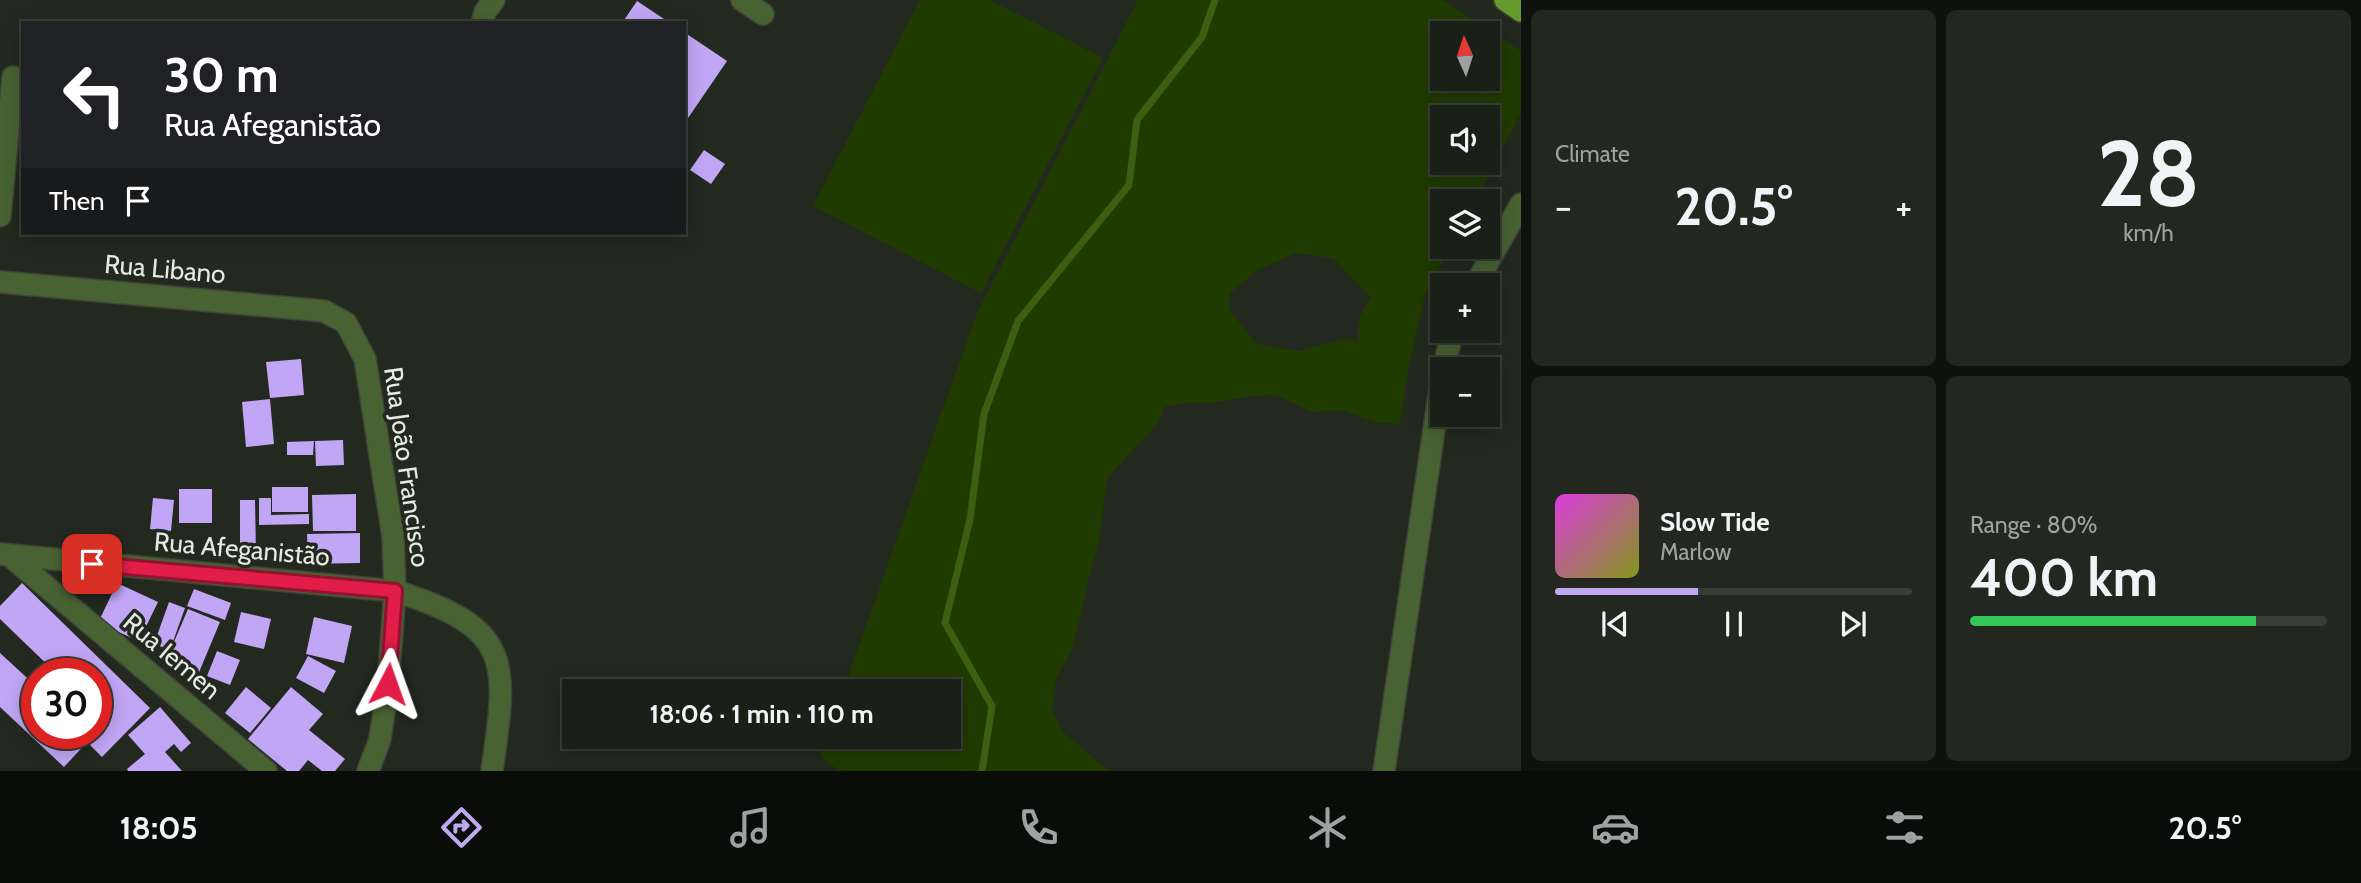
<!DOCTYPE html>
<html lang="en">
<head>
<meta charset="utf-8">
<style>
  :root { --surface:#1a1f17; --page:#232720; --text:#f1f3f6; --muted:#9fa2a1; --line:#383d36; --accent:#c1a8f3 }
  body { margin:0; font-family:Cabin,sans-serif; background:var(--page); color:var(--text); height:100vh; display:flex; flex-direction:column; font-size:26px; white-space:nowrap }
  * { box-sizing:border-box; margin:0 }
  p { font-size:23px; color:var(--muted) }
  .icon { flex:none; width:38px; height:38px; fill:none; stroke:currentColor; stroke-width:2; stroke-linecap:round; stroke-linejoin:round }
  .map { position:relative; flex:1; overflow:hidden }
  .details { display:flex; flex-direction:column; gap:10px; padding:10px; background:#0e110d; width:840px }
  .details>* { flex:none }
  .top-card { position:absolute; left:21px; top:21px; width:665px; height:214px; border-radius:0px; box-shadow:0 4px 18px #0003,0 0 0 2px var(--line); background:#202124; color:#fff; overflow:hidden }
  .needle { width:46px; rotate:357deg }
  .tools { position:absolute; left:1430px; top:21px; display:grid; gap:14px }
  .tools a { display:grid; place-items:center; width:70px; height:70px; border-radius:0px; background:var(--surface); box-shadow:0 4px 18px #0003,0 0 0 2px var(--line); font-size:35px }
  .speed { position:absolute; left:21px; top:658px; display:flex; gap:14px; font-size:35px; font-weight:700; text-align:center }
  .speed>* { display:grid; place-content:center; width:91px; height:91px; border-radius:50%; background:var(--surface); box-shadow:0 4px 18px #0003,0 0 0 2px var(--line); line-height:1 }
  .speed .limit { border:10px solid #d22; background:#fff; color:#111 }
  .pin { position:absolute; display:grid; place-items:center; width:60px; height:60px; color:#fff; margin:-30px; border-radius:14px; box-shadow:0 4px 10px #0006 }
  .me { position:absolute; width:77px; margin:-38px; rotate:4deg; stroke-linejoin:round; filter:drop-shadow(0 0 5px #0008) }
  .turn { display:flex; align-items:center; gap:24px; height:147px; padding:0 28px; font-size:32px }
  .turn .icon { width:91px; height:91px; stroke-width:2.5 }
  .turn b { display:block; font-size:49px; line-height:60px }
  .then { display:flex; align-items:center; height:66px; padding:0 28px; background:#0003; gap:14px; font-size:26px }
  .big { font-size:52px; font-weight:800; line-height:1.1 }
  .details .tile { flex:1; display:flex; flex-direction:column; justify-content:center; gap:10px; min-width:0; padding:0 24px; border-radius:10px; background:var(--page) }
  .details .dial { align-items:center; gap:0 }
  .dial b { font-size:91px; line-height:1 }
  .song { display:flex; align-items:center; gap:21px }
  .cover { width:84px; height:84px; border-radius:10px; background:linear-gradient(135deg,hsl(300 70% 55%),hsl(70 70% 35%)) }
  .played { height:7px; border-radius:4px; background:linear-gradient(90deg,var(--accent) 40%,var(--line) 40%) }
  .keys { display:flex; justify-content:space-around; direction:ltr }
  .heat { display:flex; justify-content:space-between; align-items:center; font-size:38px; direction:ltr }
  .charge { height:10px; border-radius:5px; background:linear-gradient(90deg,#34c759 80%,var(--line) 0) }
  .details .tiles { flex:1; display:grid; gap:10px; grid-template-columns:repeat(2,1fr) }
  .trip { position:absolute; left:562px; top:679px; width:399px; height:70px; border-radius:0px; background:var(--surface); box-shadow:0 4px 18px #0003,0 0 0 2px var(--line); font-weight:800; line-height:70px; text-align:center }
  .tabs { display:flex; height:112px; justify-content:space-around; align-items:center; background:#0a0c09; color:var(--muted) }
  .tabs .icon { width:49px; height:49px }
  .tabs .selected { color:var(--accent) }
  .tabs b { font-size:32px; color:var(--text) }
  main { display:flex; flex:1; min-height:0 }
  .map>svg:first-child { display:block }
  .green { fill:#203b00; fill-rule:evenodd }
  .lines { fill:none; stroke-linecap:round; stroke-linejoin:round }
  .stream { stroke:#3b6011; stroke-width:7 }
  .building { fill:#c1a6f5 }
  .minor-casing { stroke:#3e443a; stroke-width:24 }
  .major-casing { stroke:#3e443a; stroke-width:24 }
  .minor { stroke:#486232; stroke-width:21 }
  .major { stroke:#669b30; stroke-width:21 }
  .route-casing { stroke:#92132f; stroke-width:18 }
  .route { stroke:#e11d48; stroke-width:12 }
  .labels { text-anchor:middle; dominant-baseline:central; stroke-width:7; stroke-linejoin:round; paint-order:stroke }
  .street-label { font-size:26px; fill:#e6eae3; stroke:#23291f }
</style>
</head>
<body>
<main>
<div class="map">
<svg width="1521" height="771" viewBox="0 0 1521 771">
  <rect width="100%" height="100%" fill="#23291f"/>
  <!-- green -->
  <path class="green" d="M920,0H990L1103,58L981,293L813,206Z
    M1138,0H1443L1521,51V113L1475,201H1442V247H1451L1426,292L1409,364L1400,424L1375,422L1347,412L1346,410L1312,412L1276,395L1250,396L1210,403H1184L1164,407L1159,422L1108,477L1097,550L1090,572L1081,615L1072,649L1056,679L1052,711L1064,733L1104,767L1112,771H839L821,757V737H948V691H843L977,313ZM1442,33H1488V79H1442ZM1442,117H1488V163H1442ZM1295,253L1333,258L1371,297L1360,316L1357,340L1345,339L1298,351L1257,344L1229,310L1230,293L1258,270Z"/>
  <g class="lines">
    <!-- stream -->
    <path class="stream" d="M982,771L992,706L945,623L970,519L984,414L1018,321L1129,185L1137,120L1202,37L1215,0"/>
  </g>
  <!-- building -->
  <path class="building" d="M637,1L670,23H622Z
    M684,32L727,61L684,124Z
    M704,150L725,164L711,184L690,170Z
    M301,359L304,395L270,398L266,362Z
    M270,399L274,444L246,447L242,402Z
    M343,440L344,465L316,466L315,441Z
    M314,441L313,455H287V442Z
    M272,487H308V512H272Z
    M179,489H212V523H179Z
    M356,494V531H313L312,495Z
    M153,498L174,500L171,531L150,529Z
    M259,498H271V515L309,514V524L259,525Z
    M240,500H255L256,554H240Z
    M360,533V563L308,564L307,534Z
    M22,583L150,708L102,757L90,745L109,725L96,712V674H57L0,619V606Z
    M117,583L158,602L139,641L98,623Z
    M194,589L231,603L225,620L187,606Z
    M169,602L185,608L170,650L154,644Z
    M188,609L220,622L197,677L165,663Z
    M241,612L271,619L264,649L234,642Z
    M314,617L352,626L344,663L306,654Z
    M217,651L240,660L230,685L207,676Z
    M0,653L37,687V733H86L91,738L64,767L0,707Z
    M308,656L336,671L324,693L296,678Z
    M246,687L271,708L250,733L225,713Z
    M291,687L323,714L309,730L345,759L335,771H322L308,760L299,771H287L248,739Z
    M160,707L191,743L181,752L174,744L165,752L182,771H128L127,769L145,754L128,735Z"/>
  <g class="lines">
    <defs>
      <path id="minor" d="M742,0L763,14
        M482,23L485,12L494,0
        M0,216L13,77
        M0,282L324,311L346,323L365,359L393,537L395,591L388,684L380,739L368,771
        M1475,285L1521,204
        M1443,369L1453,331
        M0,554L395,591C513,628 508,660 492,771
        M10,556L266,771
        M1384,771L1442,375"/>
      <path id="major" d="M1505,0L1521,11"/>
    </defs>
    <!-- minor casing -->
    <use href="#minor" class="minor-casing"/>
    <!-- major casing -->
    <use href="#major" class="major-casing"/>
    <!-- minor -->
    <use href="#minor" class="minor"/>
    <!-- major -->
    <use href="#major" class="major"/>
  </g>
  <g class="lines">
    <defs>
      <path id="route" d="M92,564L395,591L388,684"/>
    </defs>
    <!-- route casing -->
    <use href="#route" class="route-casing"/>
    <!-- route -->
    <use href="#route" class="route"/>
  </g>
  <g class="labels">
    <!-- street labels -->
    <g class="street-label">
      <text transform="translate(165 269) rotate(5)">Rua Libano</text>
      <text transform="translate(407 467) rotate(82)">Rua João Francisco</text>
      <text transform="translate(242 549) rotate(5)">Rua Afeganistão</text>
      <text transform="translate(172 656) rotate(40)">Rua Iemen</text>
    </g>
  </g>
</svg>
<div class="tools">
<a><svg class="needle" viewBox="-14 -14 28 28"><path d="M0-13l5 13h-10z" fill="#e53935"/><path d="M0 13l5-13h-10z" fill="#9fa2a1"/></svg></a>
<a><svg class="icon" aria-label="sound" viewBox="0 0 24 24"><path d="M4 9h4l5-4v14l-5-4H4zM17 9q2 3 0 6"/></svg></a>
<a><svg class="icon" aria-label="layers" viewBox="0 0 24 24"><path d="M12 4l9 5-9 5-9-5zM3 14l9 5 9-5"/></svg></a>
<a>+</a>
<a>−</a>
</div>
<div class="speed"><div class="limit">30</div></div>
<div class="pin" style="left:92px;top:564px;background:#d93025"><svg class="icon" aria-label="arrive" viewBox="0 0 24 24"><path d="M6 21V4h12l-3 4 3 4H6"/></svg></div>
<svg class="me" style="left:388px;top:684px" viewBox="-20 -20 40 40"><path d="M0-17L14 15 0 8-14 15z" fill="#e11d48" stroke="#fff" stroke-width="4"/></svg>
<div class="trip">18:06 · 1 min · 110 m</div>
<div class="top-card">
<div class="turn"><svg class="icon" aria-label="left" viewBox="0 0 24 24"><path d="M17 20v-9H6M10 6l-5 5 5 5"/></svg><div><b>30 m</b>Rua Afeganistão</div></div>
<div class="then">Then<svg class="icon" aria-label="arrive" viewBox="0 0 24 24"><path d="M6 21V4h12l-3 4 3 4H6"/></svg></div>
</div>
</div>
<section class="details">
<div class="tiles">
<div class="tile"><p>Climate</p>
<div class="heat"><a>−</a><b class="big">20.5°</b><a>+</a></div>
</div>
<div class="tile dial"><b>28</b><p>km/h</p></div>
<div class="tile">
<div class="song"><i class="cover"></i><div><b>Slow Tide</b><p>Marlow</p></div></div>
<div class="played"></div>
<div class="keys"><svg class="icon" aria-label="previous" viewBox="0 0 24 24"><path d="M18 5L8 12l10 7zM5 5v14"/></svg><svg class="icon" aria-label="pause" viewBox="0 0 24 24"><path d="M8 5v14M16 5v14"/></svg><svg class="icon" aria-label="next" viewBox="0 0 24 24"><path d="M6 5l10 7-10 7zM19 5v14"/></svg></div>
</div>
<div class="tile"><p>Range · 80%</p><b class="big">400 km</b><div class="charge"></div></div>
</div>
</section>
</main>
<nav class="tabs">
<b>18:05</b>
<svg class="icon selected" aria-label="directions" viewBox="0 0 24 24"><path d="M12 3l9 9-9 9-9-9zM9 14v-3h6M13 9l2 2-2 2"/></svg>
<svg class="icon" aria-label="music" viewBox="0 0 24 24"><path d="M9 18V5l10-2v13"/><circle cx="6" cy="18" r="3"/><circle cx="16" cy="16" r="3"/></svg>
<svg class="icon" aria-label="phone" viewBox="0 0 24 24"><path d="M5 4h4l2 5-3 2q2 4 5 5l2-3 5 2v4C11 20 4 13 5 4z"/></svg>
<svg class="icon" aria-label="climate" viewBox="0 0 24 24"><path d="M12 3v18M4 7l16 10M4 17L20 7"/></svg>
<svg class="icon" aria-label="car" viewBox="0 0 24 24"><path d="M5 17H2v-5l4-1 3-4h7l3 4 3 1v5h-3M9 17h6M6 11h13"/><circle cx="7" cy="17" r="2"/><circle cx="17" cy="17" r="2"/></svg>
<svg class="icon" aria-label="filters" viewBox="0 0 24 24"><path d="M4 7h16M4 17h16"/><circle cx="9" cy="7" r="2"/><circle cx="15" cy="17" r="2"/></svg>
<b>20.5°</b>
</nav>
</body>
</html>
